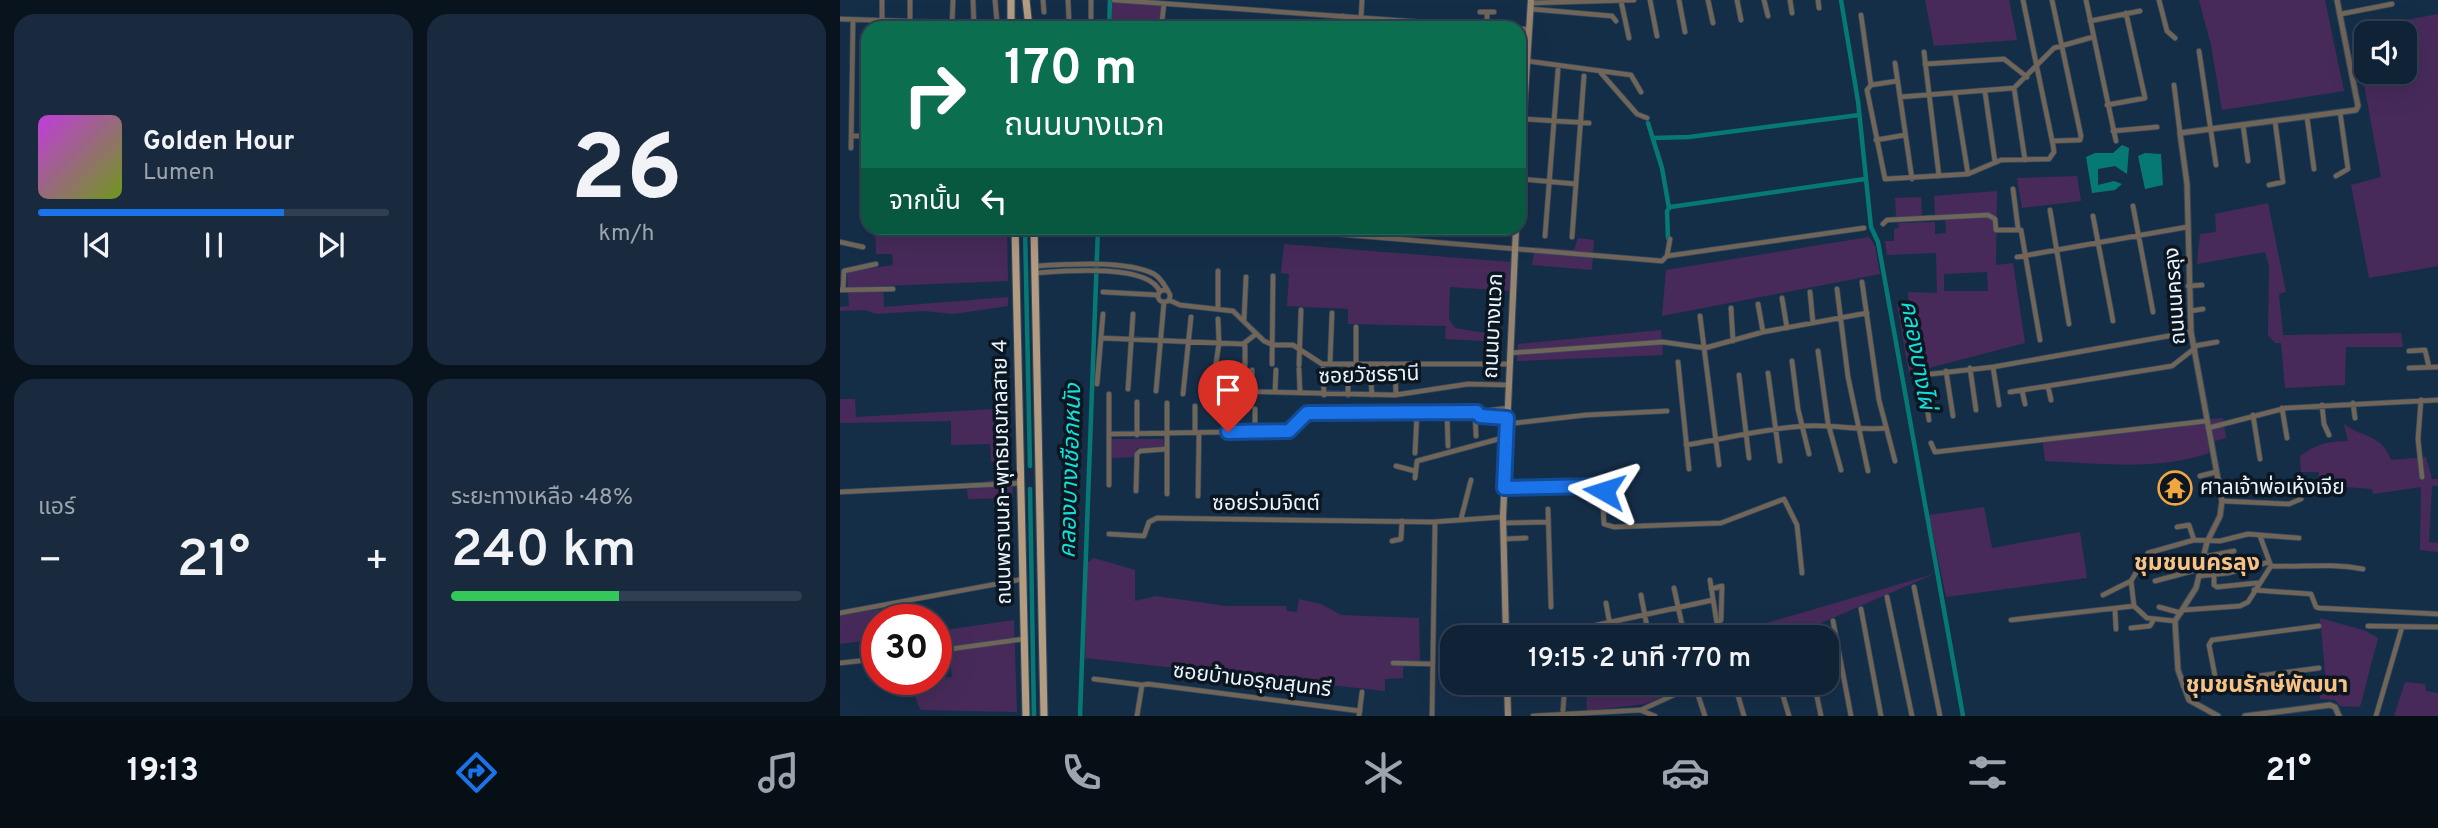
<!DOCTYPE html>
<html lang="th">
<head>
<meta charset="utf-8">
<style>
  :root { --surface:#102236; --page:#192a3e; --text:#f1f3f6; --muted:#9ca4ad; --line:#303f51; --accent:#1a73e8 }
  body { margin:0; font-family:Overpass,"Noto Sans Thai",sans-serif; background:var(--page); color:var(--text); height:100vh; display:flex; flex-direction:column; font-size:26px; white-space:nowrap }
  * { box-sizing:border-box; margin:0 }
  p { font-size:23px; color:var(--muted) }
  .icon { flex:none; width:38px; height:38px; fill:none; stroke:currentColor; stroke-width:2; stroke-linecap:round; stroke-linejoin:round }
  .map { position:relative; flex:1; overflow:hidden }
  .panel { display:flex; flex-direction:column; gap:14px; padding:14px; background:#09131e; width:840px }
  .panel>* { flex:none }
  .banner { position:absolute; left:21px; top:21px; width:665px; height:214px; border-radius:21px; box-shadow:0 7px 28px #0002,0 0 0 2px var(--line); background:#0b6e4f; color:#fff; overflow:hidden }
  .tools { position:absolute; left:1514px; top:21px; display:grid; gap:14px }
  .tools a { display:grid; place-items:center; width:63px; height:63px; border-radius:14px; background:var(--surface); box-shadow:0 7px 28px #0002,0 0 0 2px var(--line); font-size:35px }
  .speed { position:absolute; left:21px; top:604px; display:flex; gap:14px; font-size:35px; font-weight:700; text-align:center }
  .speed>* { display:grid; place-content:center; width:91px; height:91px; border-radius:50%; background:var(--surface); box-shadow:0 7px 28px #0002,0 0 0 2px var(--line); line-height:1 }
  .speed .limit { border:10px solid #d22; background:#fff; color:#111 }
  .pin { position:absolute; display:grid; place-items:center; width:60px; height:60px; color:#fff; margin:-72px -30px; border-radius:50% 50% 50% 0; rotate:-45deg; box-shadow:0 0 7px #0007 }
  .pin .icon { rotate:45deg }
  .me { position:absolute; width:77px; margin:-38px; rotate:276deg; stroke-linejoin:round; filter:drop-shadow(0 0 5px #0008) }
  .turn { display:flex; align-items:center; gap:24px; height:147px; padding:0 28px; font-size:32px }
  .turn .icon { width:91px; height:91px; stroke-width:2.5 }
  .turn b { display:block; font-size:49px; line-height:60px }
  .then { display:flex; align-items:center; height:66px; padding:0 28px; background:#0003; gap:14px; font-size:26px }
  .big { font-size:52px; font-weight:600; line-height:1.1 }
  .panel .card { flex:1; display:flex; flex-direction:column; justify-content:center; gap:10px; min-width:0; padding:0 24px; border-radius:21px; background:var(--page) }
  .panel .dial { align-items:center; gap:0 }
  .dial b { font-size:91px; line-height:1 }
  .song { display:flex; align-items:center; gap:21px }
  .cover { width:84px; height:84px; border-radius:10px; background:linear-gradient(135deg,hsl(290 70% 55%),hsl(80 70% 35%)) }
  .played { height:7px; border-radius:4px; background:linear-gradient(90deg,var(--accent) 70%,var(--line) 70%) }
  .keys { display:flex; justify-content:space-around; direction:ltr }
  .heat { display:flex; justify-content:space-between; align-items:center; font-size:38px; direction:ltr }
  .charge { height:10px; border-radius:5px; background:linear-gradient(90deg,#34c759 48%,var(--line) 0) }
  .panel .tiles { flex:1; display:grid; gap:14px; grid-template-columns:repeat(2,1fr) }
  .trip { position:absolute; left:600px; top:625px; width:399px; height:70px; border-radius:21px; background:var(--surface); box-shadow:0 7px 28px #0002,0 0 0 2px var(--line); font-weight:600; line-height:70px; text-align:center }
  .tab-bar { display:flex; height:112px; justify-content:space-around; align-items:center; background:#060e16; color:var(--muted) }
  .tab-bar .icon { width:49px; height:49px }
  .tab-bar .active { color:var(--accent) }
  .tab-bar b { font-size:32px; color:var(--text) }
  main { display:flex; flex:1; min-height:0 }
  .map>svg:first-child { display:block }
  .green { fill:#472a5a; fill-rule:evenodd }
  .water { fill:#077975 }
  .lines { fill:none; stroke-linecap:round; stroke-linejoin:round }
  .canal { stroke:#077975; stroke-width:4.5 }
  .minor-casing { stroke:#334a62; stroke-width:6 }
  .tertiary-casing { stroke:#334a62; stroke-width:7 }
  .secondary-casing { stroke:#334a62; stroke-width:8 }
  .primary-casing { stroke:#334a62; stroke-width:9 }
  .minor { stroke:#716558; stroke-width:4.5 }
  .tertiary { stroke:#716558; stroke-width:5 }
  .secondary { stroke:#97846f; stroke-width:6 }
  .primary { stroke:#b49c81; stroke-width:7 }
  .route-casing { stroke:#114b97; stroke-width:18 }
  .route { stroke:#1a73e8; stroke-width:12 }
  .labels { text-anchor:middle; dominant-baseline:central; stroke-width:7; stroke-linejoin:round; paint-order:stroke }
  .street-label { font-size:21px; fill:#ebf5ff; stroke:#0b1621 }
  .poi-label { font-size:21px; fill:#ebf5ff; stroke:#0b1621; text-anchor:start }
  .water-label { font-size:23px; font-style:italic; fill:#11e1da; stroke:#0b1621 }
  .neighbourhood-label { font-size:23px; font-weight:bold; fill:#f7c283; stroke:#0b1621 }
</style>
</head>
<body>
<main>
<section class="panel">
<div class="tiles">
<div class="card">
<div class="song"><i class="cover"></i><div><b>Golden Hour</b><p>Lumen</p></div></div>
<div class="played"></div>
<div class="keys"><svg class="icon" aria-label="previous" viewBox="0 0 24 24"><path d="M18 5L8 12l10 7zM5 5v14"/></svg><svg class="icon" aria-label="pause" viewBox="0 0 24 24"><path d="M8 5v14M16 5v14"/></svg><svg class="icon" aria-label="next" viewBox="0 0 24 24"><path d="M6 5l10 7-10 7zM19 5v14"/></svg></div>
</div>
<div class="card dial"><b>26</b><p>km/h</p></div>
<div class="card"><p>แอร์</p>
<div class="heat"><a>−</a><b class="big">21°</b><a>+</a></div>
</div>
<div class="card"><p>ระยะทางเหลือ · 48%</p><b class="big">240 km</b><div class="charge"></div></div>
</div>
</section>
<div class="map">
<svg width="1598" height="716" viewBox="0 0 1598 716">
  <rect width="100%" height="100%" fill="#152e48"/>
  <!-- green -->
  <path class="green" d="M270,0L324,2L320,28L270,25Z
    M1085,0H1169L1177,40L1094,46Z
    M1359,0H1485L1504,91L1382,110L1371,45Z
    M1598,14V266L1529,278L1511,185L1541,177L1514,30ZM1526,33H1564V72H1526Z
    M1237,176L1241,201L1182,208L1177,178Z
    M1157,191L1156,265L1173,263L1185,343L1069,373L1057,304L1069,303L1068,292L1097,293L1096,253L1047,255L1045,241H1054V229L1059,228L1058,223L1095,222V234L1106,233L1105,215H1095L1094,196ZM1147,272L1148,291H1104V274Z
    M1081,197L1082,216L1056,217L1055,198Z
    M1428,203L1446,292L1439,294L1443,335L1561,333L1563,347H1506L1505,385L1445,388L1441,343H1435L1428,335L1429,266L1425,252L1357,264L1360,234L1376,232L1375,214Z
    M62,228H167L168,281L43,286L44,307L168,297V306L114,314L83,311L37,314L25,310L0,311V307L9,306L7,272L53,265L52,254H36L35,230Z
    M1029,237L1035,246L1040,274L822,316L826,270Z
    M738,238L754,240L752,270L692,265L695,247L734,250Z
    M444,244L671,262L669,291L610,287L609,319L615,328L645,333L644,341L605,339L606,326L508,324V309L447,306L449,274L441,273Z
    M821,330L823,355L677,361L678,344Z
    M0,399H15L16,417L171,408V461L151,462L150,444L111,445V421L0,423Z
    M1383,418L1386,438L1368,443L1369,453C1318,471 1257,463 1205,461L1202,436Z
    M1504,424C1522,438 1542,434 1551,460L1586,457L1592,479H1598V486H1592L1589,542L1598,543V552L1580,550L1581,487L1533,494L1532,489L1478,485L1479,472H1461L1460,456C1476,444 1489,441 1508,441Z
    M272,439H323L325,447L297,448L293,457L272,458Z
    M172,480L173,498L128,499L127,489L146,488V481Z
    M1144,507L1152,548L1240,532L1247,578L1106,597L1089,515Z
    M254,558L295,570V601L316,596L386,606H446L447,611L457,612L459,599L481,604L501,615L579,618L580,661L563,667V678L545,679V691L245,658L247,563Z
    M1094,574L949,637H870L896,632Z
    M39,609L37,639L0,644V616Z
    M1480,618L1526,631L1538,638L1520,707L1500,706L1495,700L1480,699L1478,683L1486,682Z
    M174,620L177,712L81,710C74,697 72,691 82,680L112,677L105,630Z
    M1565,682L1585,684L1586,691L1598,693V716H1554Z
    M746,683V682L854,683L805,704L747,711Z"/>
  <!-- water -->
  <path class="water" d="M1282,145L1289,148L1287,174L1275,166L1258,169V185L1274,181L1282,184L1275,190L1252,193L1246,157L1255,153H1273Z
    M1305,153L1321,154L1323,185L1305,189L1298,156Z"/>
  <g class="lines">
    <!-- canal -->
    <path class="canal" d="M1001,0L1018,101L1031,227L1038,242L1123,716
      M269,28L270,0
      M808,123L822,168L829,208
      M813,138L849,137L1019,115
      M185,228L190,466
      M828,238L827,211L830,207L1025,179
      M190,489L194,716
      M240,716L258,228"/>
    <defs>
      <path id="minor" d="M133,0L134,25
        M155,0L157,22
        M203,0L204,12
        M228,0L229,20
        M251,0V18
        M274,0L665,28
        M810,0L817,36
        M839,0L845,32
        M868,0L873,23
        M897,0L901,20
        M924,0L928,16
        M950,0L952,13
        M978,0L979,8
        M1212,0L1241,136L1240,140L1212,141
        M1246,0L1276,141
        M1319,0L1327,31L1335,38
        M781,1L789,38
        M691,3L794,0
        M691,9L772,16L776,21
        M640,12H654
        M1501,14L1552,4
        M1021,15L1031,85L1057,81
        M521,18L522,0
        M0,19L94,22
        M1250,21L1300,11
        M112,25L113,0
        M647,27V12
        M42,28V0
        M70,28V0
        M321,28L324,4
        M502,28L503,16
        M679,29H689
        M1359,51L1376,165
        M1084,52L1099,176
        M687,61L791,75L801,92
        M1055,63L1072,179
        M1085,64L1164,59L1187,77
        M761,73L797,114L807,118
        M1031,85L1027,90L1045,179L1128,174L1161,160L1209,159L1214,152L1213,145L1183,0
        M1334,85L1340,133
        M1174,88L1185,160
        M1145,92L1155,162
        M1115,94L1128,174
        M1060,97L1174,88L1214,48L1253,37
        M1267,105L1305,98L1286,13
        M1467,117L1474,169
        M684,119L749,123
        M1403,125L1408,161
        M1273,131L1317,127
        M11,136H28
        M1036,140L1065,135
        M11,148L13,21
        M1496,176L1508,169L1500,112
        M680,179L736,184
        M1429,185L1443,182L1435,121
        M1173,189L1178,228
        M1293,206L1313,312
        M1210,210L1229,324
        M1253,216L1273,321
        M1043,224L1047,220L1148,215L1155,219L1156,230H1181L1200,340
        M425,228L822,261L827,256L830,239
        M705,236L718,70
        M732,237L744,76
        M0,242L23,247
        M827,256L1024,228
        M1177,257L1347,227
        M195,266C227,264 286,260 314,274C321,278 324,285 328,291
        M195,273C222,271 309,263 320,292
        M1022,282L1039,400L1055,461
        M1348,286L1362,285
        M997,289L1008,377L1028,471
        M0,290L53,289
        M3,290L4,271L36,264
        M318 296a6 6 0 1 1 12 0a6 6 0 1 1-12 0Z
        M263,292L318,295
        M970,292L973,323
        M942,298L947,328
        M329,300L340,305L393,311L424,341L433,345H453L482,364H669
        M918,304L923,332
        M378,308V271
        M891,308L893,341
        M1350,311L1363,309
        M860,316L879,465
        M404,320L406,277
        M516,327V364
        M261,338L403,344L416,334
        M1354,346L1377,342
        M978,351L988,423L1001,470
        M1569,351L1585,350L1589,367
        M670,353L823,342L865,348L923,332L1027,313
        M952,361L958,409L969,454
        M838,362L849,469
        M432,364L433,276
        M490,364L492,313
        M405,365V343
        M459,365L461,310
        M1153,367L1159,405
        M508,368V395
        M1130,368L1136,410
        M1569,368L1598,367
        M459,369L460,393
        M483,369L484,395
        M530,369L532,395
        M412,370V392
        M555,371L556,395
        M1106,371L1113,416
        M928,373L940,461
        M899,375L909,458
        M1082,375L1089,420
        M1074,376L1153,367L1351,332
        M257,384L263,314
        M1208,386L1211,400
        M288,389L293,314
        M1182,390L1185,404
        M316,391L324,302
        M389,391L555,395L628,384L669,385
        M435,392L436,370
        M1170,392L1332,366L1355,348
        M343,394L351,317
        M371,397L379,343L378,319
        M1581,400L1578,439L1582,477
        M327,403V494
        M1513,403L1515,418
        M1482,405L1484,424L1489,435
        M355,406V433
        M1442,408L1447,438
        M637,412L640,416L667,418
        M607,413L608,446
        M635,413L636,436
        M1413,415L1420,459
        M667,424L746,415L827,411
        M1368,428L1446,408L1598,400
        M384,432V413
        M415,433V409
        M269,434L449,431L467,413L637,412L668,408
        M297,435V402
        M1091,443L1095,452L1367,421
        M846,445C885,439 926,428 965,426C993,424 1018,431 1046,428
        M575,453L577,413
        M556,466L575,471
        M1360,476L1376,472
        M575,478L577,461L666,437
        M269,485V394
        M664,488L762,486L764,524L774,527L881,523L944,499L957,525L962,573
        M296,491L297,454L300,451L327,449
        M0,492L181,483
        M358,496L359,433
        M1382,501L1449,504L1461,499
        M708,509L711,607
        M621,519L631,480
        M663,523L708,522
        M1337,527L1349,525L1354,540
        M269,534L304,536L309,522L317,518L592,522L663,517
        M663,539L686,538
        M552,541L561,539L562,521
        M1363,557L1394,551
        M1431,566C1463,567 1491,563 1523,569
        M1374,575V585L1377,587L1417,583
        M1359,576L1388,573L1429,562
        M870,580L877,624L881,620L882,586L871,589
        M1315,581L1360,569
        M1074,587L1100,716
        M834,588L844,634
        M1414,590L1471,594L1476,607L1479,608L1598,614
        M801,595L809,637
        M1263,595L1291,581
        M1047,597L1072,716
        M766,603L772,637
        M1319,607L1341,613
        M1021,609L1041,716
        M1275,610L1276,629
        M1343,610L1400,606L1408,602L1431,566L1420,536
        M0,613L183,579
        M1171,620L1294,606
        M993,621L1011,716
        M1335,621L1307,618L1294,606L1291,581L1308,553L1354,540L1380,541L1408,534L1459,538
        M1528,626L1598,627
        M1291,628L1310,626L1314,619
        M727,635V637
        M748,637L750,628L757,625L873,600
        M755,637L756,626
        M953,637L961,634L965,637
        M96,651L184,639
        M0,663L37,659
        M553,663L592,664
        M254,679L302,685
        M1376,681L1369,645L1372,640L1479,626
        M894,682L904,716
        M939,682L949,716
        M974,682L981,716
        M855,686L865,716
        M1343,686L1479,668
        M723,710L725,682
        M801,710L862,682
        M297,716L302,685L308,684L520,711
        M519,716L522,692
        M592,716L595,522
        M693,716L800,710L815,716
        M1536,716L1562,627"/>
      <path id="tertiary" d="M1378,716L1349,700L1338,670L1335,621L1356,588L1367,542L1380,516L1382,501L1351,332L1347,184L1340,133L1516,110L1518,106L1497,0
        M1405,716L1490,705L1495,707L1499,716"/>
      <path id="secondary" d="M679,190L691,0
        M666,637L663,517L676,228
        M667,682L668,716"/>
      <path id="primary" d="M186,0L189,28
        M171,28V0
        M175,228L186,716
        M194,228L204,716"/>
    </defs>
    <!-- minor casing -->
    <use href="#minor" class="minor-casing"/>
    <!-- tertiary casing -->
    <use href="#tertiary" class="tertiary-casing"/>
    <!-- secondary casing -->
    <use href="#secondary" class="secondary-casing"/>
    <!-- primary casing -->
    <use href="#primary" class="primary-casing"/>
    <!-- minor -->
    <use href="#minor" class="minor"/>
    <!-- tertiary -->
    <use href="#tertiary" class="tertiary"/>
    <!-- secondary -->
    <use href="#secondary" class="secondary"/>
    <!-- primary -->
    <use href="#primary" class="primary"/>
  </g>
  <g class="lines">
    <defs>
      <path id="route" d="M388,432L449,431L467,413L637,412L640,416L667,418L664,488L755,486H762L764,491"/>
    </defs>
    <!-- route casing -->
    <use href="#route" class="route-casing"/>
    <!-- route -->
    <use href="#route" class="route"/>
  </g>
  <!-- icons -->
  <defs>
    <symbol id="temple-ring" viewBox="-11 -11 22 22"><circle r="9.5" fill="#0b1621" stroke="#f1a640" stroke-width="1.5"/><path d="M0-6L5-2H3V0L6.5 2.5H4V6H1.5V3h-3V6H-4V2.5H-6.5L-3 0V-2H-5Z" fill="#f1a640"/></symbol>
  </defs>
  <g fill-rule="evenodd">
    <use href="#temple-ring" x="1316" y="469" width="38" height="38"/>
  </g>
  <g class="labels">
    <!-- street labels -->
    <g class="street-label">
      <text transform="translate(1336 296) rotate(-94)">ถนนนครลุง</text>
      <text transform="translate(654 326) rotate(-87)">ถนนบางแวก</text>
      <text transform="translate(529 376) rotate(-2)">ซอยวัชรธานี</text>
      <text transform="translate(163 472) rotate(-91)">ถนนพรานนก-พุทธมณฑลสาย 4</text>
      <text x="426" y="504">ซอยร่วมจิตต์</text>
      <text transform="translate(412 681) rotate(7)">ซอยบ้านอรุณสุนทรี</text>
    </g>
    <!-- poi labels -->
    <g class="poi-label">
      <text x="1360" y="488">ศาลเจ้าพ่อเห้งเจีย</text>
    </g>
    <!-- water labels -->
    <g class="water-label">
      <text transform="translate(1076 355) rotate(80)">คลองบางไผ่</text>
      <text transform="translate(232 471) rotate(-88)">คลองบางเชือกหนัง</text>
    </g>
    <!-- neighbourhood labels -->
    <g class="neighbourhood-label">
      <text x="1357" y="564">ชุมชนนครลุง</text>
      <text x="1427" y="686">ชุมชนรักษ์พัฒนา</text>
    </g>
  </g>
</svg>
<div class="tools">
<a><svg class="icon" aria-label="sound" viewBox="0 0 24 24"><path d="M4 9h4l5-4v14l-5-4H4zM17 9q2 3 0 6"/></svg></a>
</div>
<div class="speed"><div class="limit">30</div></div>
<div class="pin" style="left:388px;top:432px;background:#d93025"><svg class="icon" aria-label="arrive" viewBox="0 0 24 24"><path d="M6 21V4h12l-3 4 3 4H6"/></svg></div>
<svg class="me" style="left:764px;top:491px" viewBox="-20 -20 40 40"><path d="M0-17L14 15 0 8-14 15z" fill="#1a73e8" stroke="#fff" stroke-width="4"/></svg>
<div class="trip">19:15 · 2 นาที · 770 m</div>
<div class="banner">
<div class="turn"><svg class="icon" aria-label="right" viewBox="0 0 24 24"><path d="M7 20v-9h11M14 6l5 5-5 5"/></svg><div><b>170 m</b>ถนนบางแวก</div></div>
<div class="then">จากนั้น<svg class="icon" aria-label="left" viewBox="0 0 24 24"><path d="M17 20v-9H6M10 6l-5 5 5 5"/></svg></div>
</div>
</div>
</main>
<nav class="tab-bar">
<b>19:13</b>
<svg class="icon active" aria-label="directions" viewBox="0 0 24 24"><path d="M12 3l9 9-9 9-9-9zM9 14v-3h6M13 9l2 2-2 2"/></svg>
<svg class="icon" aria-label="music" viewBox="0 0 24 24"><path d="M9 18V5l10-2v13"/><circle cx="6" cy="18" r="3"/><circle cx="16" cy="16" r="3"/></svg>
<svg class="icon" aria-label="phone" viewBox="0 0 24 24"><path d="M5 4h4l2 5-3 2q2 4 5 5l2-3 5 2v4C11 20 4 13 5 4z"/></svg>
<svg class="icon" aria-label="climate" viewBox="0 0 24 24"><path d="M12 3v18M4 7l16 10M4 17L20 7"/></svg>
<svg class="icon" aria-label="car" viewBox="0 0 24 24"><path d="M5 17H2v-5l4-1 3-4h7l3 4 3 1v5h-3M9 17h6M6 11h13"/><circle cx="7" cy="17" r="2"/><circle cx="17" cy="17" r="2"/></svg>
<svg class="icon" aria-label="filters" viewBox="0 0 24 24"><path d="M4 7h16M4 17h16"/><circle cx="9" cy="7" r="2"/><circle cx="15" cy="17" r="2"/></svg>
<b>21°</b>
</nav>
</body>
</html>
